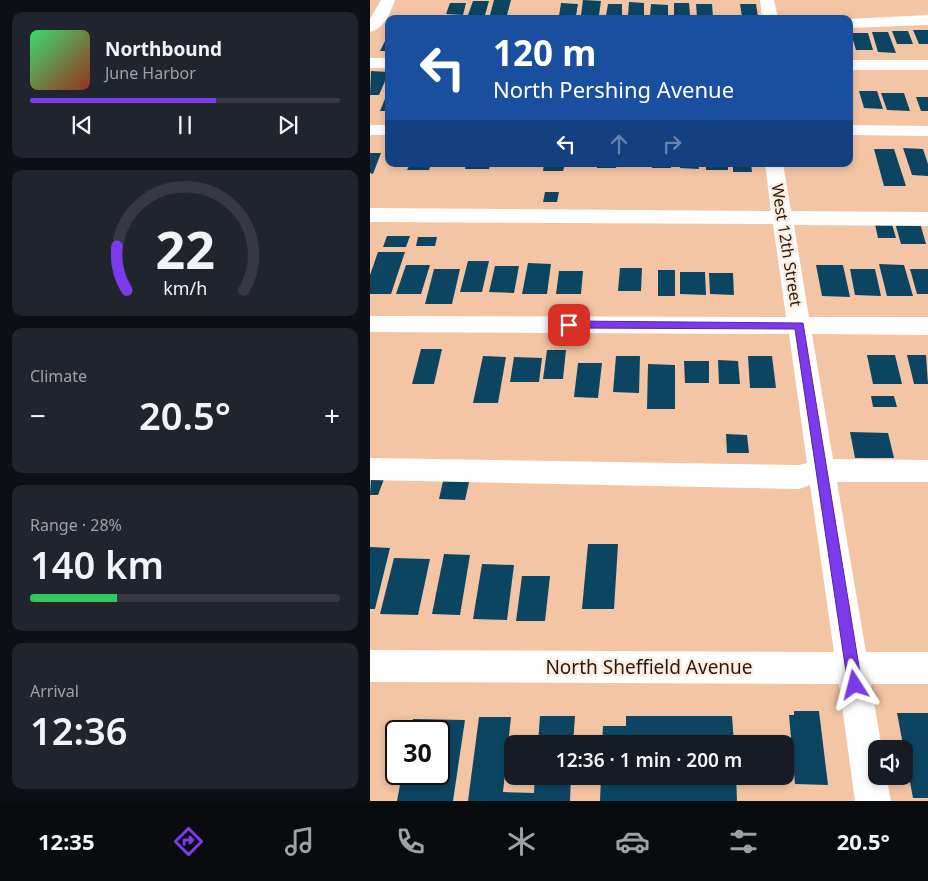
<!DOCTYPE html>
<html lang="en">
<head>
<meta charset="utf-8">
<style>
  :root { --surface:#171b24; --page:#20242c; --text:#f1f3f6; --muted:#9ea1a6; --line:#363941; --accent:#7c3aed }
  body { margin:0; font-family:"Noto Sans",sans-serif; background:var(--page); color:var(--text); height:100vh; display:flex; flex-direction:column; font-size:19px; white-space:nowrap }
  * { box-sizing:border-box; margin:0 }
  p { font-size:16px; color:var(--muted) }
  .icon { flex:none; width:28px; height:28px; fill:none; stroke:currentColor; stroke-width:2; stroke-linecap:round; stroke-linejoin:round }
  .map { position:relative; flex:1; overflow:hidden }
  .sheet { display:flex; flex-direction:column; gap:12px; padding:12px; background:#0d0f14; width:370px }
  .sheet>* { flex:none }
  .guide { position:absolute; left:15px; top:15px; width:468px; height:152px; border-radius:10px; box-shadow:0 2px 8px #0003; background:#1a4fa0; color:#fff; overflow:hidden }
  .controls { position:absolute; left:498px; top:740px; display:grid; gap:10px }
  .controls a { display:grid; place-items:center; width:45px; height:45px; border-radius:10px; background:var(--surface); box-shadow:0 2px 8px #0003; font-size:25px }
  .speed { position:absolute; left:15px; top:720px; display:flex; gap:10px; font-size:25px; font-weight:700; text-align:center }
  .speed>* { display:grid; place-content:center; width:65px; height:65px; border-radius:50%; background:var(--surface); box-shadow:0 2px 8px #0003; line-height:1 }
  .speed .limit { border:2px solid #111; border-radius:8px; background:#fff; color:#111 }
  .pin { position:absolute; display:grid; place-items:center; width:42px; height:42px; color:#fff; margin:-21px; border-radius:10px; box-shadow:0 2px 8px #0006 }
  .me { position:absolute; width:55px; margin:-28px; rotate:351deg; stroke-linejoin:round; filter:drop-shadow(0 0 4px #0008) }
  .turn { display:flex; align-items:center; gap:18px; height:105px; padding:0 25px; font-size:22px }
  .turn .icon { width:65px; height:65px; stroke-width:2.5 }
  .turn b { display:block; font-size:35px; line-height:42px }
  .lanes { display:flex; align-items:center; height:48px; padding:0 25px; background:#0003; justify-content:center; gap:25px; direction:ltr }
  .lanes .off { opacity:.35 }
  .big { font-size:38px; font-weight:600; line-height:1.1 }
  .sheet .tile { flex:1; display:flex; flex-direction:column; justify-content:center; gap:8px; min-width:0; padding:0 18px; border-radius:10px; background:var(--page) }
  .sheet .dial { align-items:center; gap:0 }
  .dial svg { height:130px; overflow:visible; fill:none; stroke:var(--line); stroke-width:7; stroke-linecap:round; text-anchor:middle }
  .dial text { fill:var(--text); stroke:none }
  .song { display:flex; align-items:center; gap:15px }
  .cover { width:60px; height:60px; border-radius:8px; background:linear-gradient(135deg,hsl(140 70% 55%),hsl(10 70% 35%)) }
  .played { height:5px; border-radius:2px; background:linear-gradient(90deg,var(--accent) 60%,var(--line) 60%) }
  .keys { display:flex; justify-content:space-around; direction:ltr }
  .heat { display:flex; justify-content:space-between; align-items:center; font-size:28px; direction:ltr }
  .charge { height:8px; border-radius:4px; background:linear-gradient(90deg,#34c759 28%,var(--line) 0) }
  .trip { position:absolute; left:134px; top:735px; width:290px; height:50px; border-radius:10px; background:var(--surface); box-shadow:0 2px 8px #0003; font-weight:600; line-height:50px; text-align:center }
  .tab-bar { display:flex; height:80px; justify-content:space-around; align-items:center; background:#090b0e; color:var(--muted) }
  .tab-bar .icon { width:35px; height:35px }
  .tab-bar .active { color:var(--accent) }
  .tab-bar b { font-size:22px; color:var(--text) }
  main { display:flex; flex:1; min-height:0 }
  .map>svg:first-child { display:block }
  .building { fill:#0c4562 }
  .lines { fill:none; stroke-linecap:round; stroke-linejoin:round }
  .minor { fill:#fff; fill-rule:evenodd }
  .route { fill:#7c3aed; stroke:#51269a }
  .labels { text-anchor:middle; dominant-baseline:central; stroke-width:5; stroke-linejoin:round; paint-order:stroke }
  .street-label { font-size:16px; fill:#2a190c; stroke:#fcede3 }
  .near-street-label { font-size:19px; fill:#2a190c; stroke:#fcede3 }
</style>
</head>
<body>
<main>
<section class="sheet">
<div class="tile">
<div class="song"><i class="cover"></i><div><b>Northbound</b><p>June Harbor</p></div></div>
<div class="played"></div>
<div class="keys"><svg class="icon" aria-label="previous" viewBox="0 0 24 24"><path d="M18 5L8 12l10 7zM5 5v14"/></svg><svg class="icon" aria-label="pause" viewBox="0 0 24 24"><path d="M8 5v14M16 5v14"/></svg><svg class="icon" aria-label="next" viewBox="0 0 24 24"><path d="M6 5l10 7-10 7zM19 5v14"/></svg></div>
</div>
<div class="tile dial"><svg viewBox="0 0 100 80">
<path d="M14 69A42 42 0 1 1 86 69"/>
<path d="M14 69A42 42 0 0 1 8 42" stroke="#7c3aed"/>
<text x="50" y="56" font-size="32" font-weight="700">22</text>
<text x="50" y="72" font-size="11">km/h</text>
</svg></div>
<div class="tile"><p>Climate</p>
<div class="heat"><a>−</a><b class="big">20.5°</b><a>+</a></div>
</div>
<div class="tile"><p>Range · 28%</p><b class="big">140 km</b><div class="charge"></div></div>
<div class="tile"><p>Arrival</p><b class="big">12:36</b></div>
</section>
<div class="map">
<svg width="558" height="801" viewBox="0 0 558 801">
  <rect width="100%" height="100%" fill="#f4c5a4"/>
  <!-- building -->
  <path class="building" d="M124,0H141L137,15H120Z
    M213,0L231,1L229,15H211Z
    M103,1H119L115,15H98Z
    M259,2L274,3V16H258Z
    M80,3H96L93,15L76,14Z
    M191,3L208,4L206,16H189Z
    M304,3H319L320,15H304Z
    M238,4H252V16H236Z
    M281,4L298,5V16H280Z
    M326,4H342L343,17H327Z
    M370,4H386L388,17H372Z
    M543,30H558V44H549Z
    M522,31H538L543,44H527Z
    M502,32H518L526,53L508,52Z
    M19,33V51H10Z
    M481,33H498L503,50H486Z
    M1,71L19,72L9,95H0Z
    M19,89V111H10Z
    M489,91H507L513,109L494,108Z
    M511,93H534L540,111L517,110Z
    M546,97H558V111H551Z
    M533,148L553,149L558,164V176L542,175Z
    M504,149H524L536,186H514Z
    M0,153H11L3,174L0,173Z
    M40,164H61L59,170H37Z
    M96,164H120L119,169H95Z
    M174,164H195L193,171H173Z
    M227,164H247L246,168H227Z
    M282,164H301V168H282Z
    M310,164H328L329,169L310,168Z
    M336,164H358V170H336Z
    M363,164H381L382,172H363Z
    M175,192H189L187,202H173Z
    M525,223H550L556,244H531Z
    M505,224H522L526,238H508Z
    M17,236H40L36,247H13Z
    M48,237H67L65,246H46Z
    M8,252H35L21,294H0V275Z
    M98,261H119L112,292H90Z
    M158,263L181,264L177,294H152Z
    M509,264L534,265L543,296H517Z
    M36,265H60L51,294H26Z
    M446,265H473L480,297L452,296Z
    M125,266H149L144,293L119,292Z
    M250,268H272L271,291H248Z
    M64,269H90L82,304H55Z
    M480,269H505L511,296L485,295Z
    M540,269H558V294H547Z
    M288,270H305V296H288Z
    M189,271H213L211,294H186Z
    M310,272H335L336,295L310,294Z
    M339,273H363L364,295L340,294Z
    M51,349H72L64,384H42Z
    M177,350H196L193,379H173Z
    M497,355H525L532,384H503Z
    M537,355H556L558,384H544Z
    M113,356L136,357L128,403H103Z
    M246,356H270L269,393L243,392Z
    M378,356H402L406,388H380Z
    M144,357L172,358L169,382H140Z
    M348,360L368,361L370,384H349Z
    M314,361H339V383H315Z
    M208,363H232L228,398L204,397Z
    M278,364L305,365V409H277Z
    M501,396H524L527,407H503Z
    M480,432L518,433L524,458H485Z
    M356,434L377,435L379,453H357Z
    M74,477L100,478L95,500L69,499Z
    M1,478L14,479L8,495H0Z
    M218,544H248L244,609H212Z
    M0,547L20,548L5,609H0Z
    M74,554L100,555L90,615L62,614Z
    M24,558L60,559L48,615L10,614Z
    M112,564L144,565L137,620L103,619Z
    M152,576H180L175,621H146Z
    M424,711H449L458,785L425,784L419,715H424Z
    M527,713H558V798H543Z
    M170,716H205L203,744H168Z
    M256,716H362L364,744H232L233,726H256Z
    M109,717H141L133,792L164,793L165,776H201L200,801H98Z
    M43,719L95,720L83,801H27L32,774H69V731H41Z
    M231,776H366L367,801H230Z"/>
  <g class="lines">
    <!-- minor -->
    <path class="minor" d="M11,0H25C20,13 15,28 0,32V19Z
      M390,0H404L408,19H392Z
      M558,15V25L479,28L478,19Z
      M0,58H19V68H0Z
      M479,60H558V70H479Z
      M0,125H19V135H0Z
      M479,125L558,126V136L479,135Z
      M395,164H413L421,211L558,212V226L424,225L439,317H558V335L442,334L463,459L558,460V482H467L496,652H558V684H501L512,749H506V776H516L521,801H485L469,684L0,682V650L464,652L440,485L429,489L0,480V458L429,465L437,463L419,334L0,332V316L416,317L403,224L0,222V208L401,211Z"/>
  </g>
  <!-- route -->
  <path class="route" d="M199,321L433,323L492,685L490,690L485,692L480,690L478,685L425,329L199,328L194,325Z"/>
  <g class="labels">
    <!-- street labels -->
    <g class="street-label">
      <text transform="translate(417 245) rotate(81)">West 12th Street</text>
    </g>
    <!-- near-street labels -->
    <g class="near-street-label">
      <text x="279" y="667">North Sheffield Avenue</text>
    </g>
  </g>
</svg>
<div class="controls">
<a><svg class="icon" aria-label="sound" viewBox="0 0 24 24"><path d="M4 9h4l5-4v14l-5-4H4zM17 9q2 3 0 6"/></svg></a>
</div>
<div class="speed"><div class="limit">30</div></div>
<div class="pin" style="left:199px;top:325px;background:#d93025"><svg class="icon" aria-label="arrive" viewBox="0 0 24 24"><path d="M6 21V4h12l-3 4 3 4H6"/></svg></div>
<svg class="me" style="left:485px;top:685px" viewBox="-20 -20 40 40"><path d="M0-17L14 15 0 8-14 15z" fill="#7c3aed" stroke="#fff" stroke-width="4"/></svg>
<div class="trip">12:36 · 1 min · 200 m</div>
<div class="guide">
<div class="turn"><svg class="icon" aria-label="left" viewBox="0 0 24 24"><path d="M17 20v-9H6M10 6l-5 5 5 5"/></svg><div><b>120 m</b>North Pershing Avenue</div></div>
<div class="lanes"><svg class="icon" aria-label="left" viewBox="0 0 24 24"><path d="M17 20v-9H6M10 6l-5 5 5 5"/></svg><svg class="icon off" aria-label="ahead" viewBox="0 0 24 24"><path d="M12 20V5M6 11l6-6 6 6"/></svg><svg class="icon off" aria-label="right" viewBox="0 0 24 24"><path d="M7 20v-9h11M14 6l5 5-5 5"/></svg></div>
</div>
</div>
</main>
<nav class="tab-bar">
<b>12:35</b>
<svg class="icon active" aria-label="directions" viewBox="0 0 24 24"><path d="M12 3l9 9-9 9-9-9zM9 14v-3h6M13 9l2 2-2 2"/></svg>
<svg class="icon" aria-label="music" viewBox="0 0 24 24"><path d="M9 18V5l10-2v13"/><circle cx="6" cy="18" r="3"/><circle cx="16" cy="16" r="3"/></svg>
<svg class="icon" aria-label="phone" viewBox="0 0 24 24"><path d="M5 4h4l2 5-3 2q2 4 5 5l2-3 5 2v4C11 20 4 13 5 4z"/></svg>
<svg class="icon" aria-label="climate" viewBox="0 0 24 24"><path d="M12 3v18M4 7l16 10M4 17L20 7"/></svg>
<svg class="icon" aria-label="car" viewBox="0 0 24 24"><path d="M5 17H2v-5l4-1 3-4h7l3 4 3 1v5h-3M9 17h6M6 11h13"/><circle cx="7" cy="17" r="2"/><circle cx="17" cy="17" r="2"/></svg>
<svg class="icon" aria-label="filters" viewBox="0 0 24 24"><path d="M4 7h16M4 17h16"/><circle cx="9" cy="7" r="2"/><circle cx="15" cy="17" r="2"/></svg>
<b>20.5°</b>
</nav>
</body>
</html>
